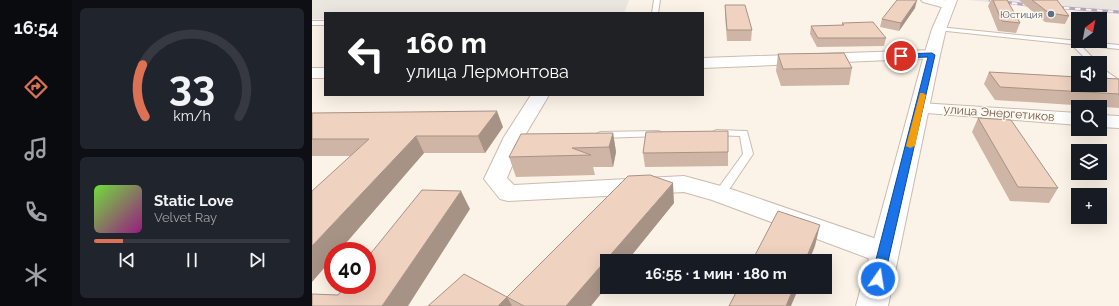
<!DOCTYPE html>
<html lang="ru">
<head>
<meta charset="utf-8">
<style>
  :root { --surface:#171b24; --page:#20242c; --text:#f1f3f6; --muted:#9ea1a6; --line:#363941; --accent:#dd7154 }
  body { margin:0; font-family:Raleway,sans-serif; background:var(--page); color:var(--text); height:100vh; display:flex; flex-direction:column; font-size:15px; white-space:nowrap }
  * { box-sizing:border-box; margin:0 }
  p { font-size:13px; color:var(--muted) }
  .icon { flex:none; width:22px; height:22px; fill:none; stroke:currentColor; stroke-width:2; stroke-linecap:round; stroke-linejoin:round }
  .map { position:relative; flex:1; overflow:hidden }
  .details { display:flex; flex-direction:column; gap:8px; padding:8px; background:#0d0f14; width:240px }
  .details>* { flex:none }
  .hud { position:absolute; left:12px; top:12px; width:380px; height:84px; border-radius:0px; box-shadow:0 4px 16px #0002; background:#202124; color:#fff; overflow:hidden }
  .needle { width:26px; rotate:32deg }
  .controls { position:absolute; left:759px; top:12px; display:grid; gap:8px }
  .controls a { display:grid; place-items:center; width:36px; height:36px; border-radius:0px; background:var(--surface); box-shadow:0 4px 16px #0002; font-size:20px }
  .speed { position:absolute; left:12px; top:242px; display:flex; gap:8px; font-size:20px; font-weight:700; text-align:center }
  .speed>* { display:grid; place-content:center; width:52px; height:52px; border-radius:50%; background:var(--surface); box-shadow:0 4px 16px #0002; line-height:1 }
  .speed .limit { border:6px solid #d22; background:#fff; color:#111 }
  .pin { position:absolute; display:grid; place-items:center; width:34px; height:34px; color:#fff; margin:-17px; border:2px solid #fff; border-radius:50%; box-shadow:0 1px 4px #0007 }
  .me { position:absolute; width:44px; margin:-22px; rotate:13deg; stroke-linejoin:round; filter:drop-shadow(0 0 3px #0008) }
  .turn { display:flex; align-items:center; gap:14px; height:84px; padding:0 16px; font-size:18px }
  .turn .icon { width:52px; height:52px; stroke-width:2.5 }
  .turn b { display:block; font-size:28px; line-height:34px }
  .details .widget { flex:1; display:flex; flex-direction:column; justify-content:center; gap:6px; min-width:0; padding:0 14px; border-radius:6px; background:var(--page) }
  .details .dial { align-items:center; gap:0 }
  .dial svg { height:104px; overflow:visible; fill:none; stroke:var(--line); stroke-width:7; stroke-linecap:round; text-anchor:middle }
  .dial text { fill:var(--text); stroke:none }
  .song { display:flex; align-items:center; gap:12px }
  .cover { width:48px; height:48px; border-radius:6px; background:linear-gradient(135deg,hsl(100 70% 55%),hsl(310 70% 35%)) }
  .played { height:4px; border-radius:2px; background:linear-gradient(90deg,var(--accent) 15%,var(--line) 15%) }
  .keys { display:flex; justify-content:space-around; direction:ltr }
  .trip { position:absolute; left:288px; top:254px; width:232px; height:40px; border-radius:0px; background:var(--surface); box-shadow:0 4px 16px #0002; font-weight:700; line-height:40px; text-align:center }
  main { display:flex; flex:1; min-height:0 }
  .tab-bar { display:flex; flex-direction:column; width:72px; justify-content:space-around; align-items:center; background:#090b0e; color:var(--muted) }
  .tab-bar .icon { width:28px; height:28px }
  .tab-bar .active { color:var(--accent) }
  .tab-bar b { font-size:18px; color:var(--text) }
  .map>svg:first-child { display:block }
  .industrial { fill:#ece6e1 }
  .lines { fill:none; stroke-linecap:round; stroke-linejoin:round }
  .service-casing { stroke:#ccbbae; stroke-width:2 }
  .minor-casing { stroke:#ccbbae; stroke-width:2 }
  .tertiary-casing { stroke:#ccbbae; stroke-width:2 }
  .service { fill:#fff; fill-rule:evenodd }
  .minor { fill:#fff; fill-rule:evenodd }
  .tertiary { fill:#fff; fill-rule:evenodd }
  .rail-casing { stroke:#b6a6c5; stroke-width:3 }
  .rail { stroke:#fef7ed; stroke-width:2; stroke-dasharray:5.5; stroke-linecap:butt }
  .wall { fill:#ceb5a5 }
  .shaded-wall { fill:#a79386 }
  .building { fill:#efd2c0; stroke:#a79386 }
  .route { fill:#1a73e8; stroke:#114b97 }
  .slow { fill:#f59e0b }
  .service-dot { fill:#5c6f8a; stroke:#fef7ed; stroke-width:1.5 }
  .labels { text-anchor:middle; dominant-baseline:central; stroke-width:3; stroke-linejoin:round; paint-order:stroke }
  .far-service-label { font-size:10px; fill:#4e5e75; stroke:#fef7ed; text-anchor:end }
  .street-label { font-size:12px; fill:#735a4d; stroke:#fef7ed }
</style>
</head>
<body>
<main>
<nav class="tab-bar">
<b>16:54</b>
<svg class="icon active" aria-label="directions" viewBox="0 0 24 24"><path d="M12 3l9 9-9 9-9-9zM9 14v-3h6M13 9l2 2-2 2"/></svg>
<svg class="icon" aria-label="music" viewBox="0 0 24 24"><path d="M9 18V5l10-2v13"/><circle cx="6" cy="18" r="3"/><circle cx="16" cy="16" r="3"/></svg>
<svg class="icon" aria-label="phone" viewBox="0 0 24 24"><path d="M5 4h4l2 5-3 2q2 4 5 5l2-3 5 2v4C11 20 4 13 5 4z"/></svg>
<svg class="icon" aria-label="climate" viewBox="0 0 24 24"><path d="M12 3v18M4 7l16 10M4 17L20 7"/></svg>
</nav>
<section class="details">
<div class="widget dial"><svg viewBox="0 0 100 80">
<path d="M14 69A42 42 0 1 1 86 69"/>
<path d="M14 69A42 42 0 0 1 12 29" stroke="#dd7154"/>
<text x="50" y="56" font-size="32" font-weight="700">33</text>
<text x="50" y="72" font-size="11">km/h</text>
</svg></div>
<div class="widget">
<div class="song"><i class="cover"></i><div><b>Static Love</b><p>Velvet Ray</p></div></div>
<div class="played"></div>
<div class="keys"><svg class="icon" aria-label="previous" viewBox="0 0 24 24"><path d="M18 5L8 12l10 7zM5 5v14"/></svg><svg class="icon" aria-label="pause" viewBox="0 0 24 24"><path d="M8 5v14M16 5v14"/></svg><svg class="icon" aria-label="next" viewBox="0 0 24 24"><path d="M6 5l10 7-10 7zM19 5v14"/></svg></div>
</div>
</section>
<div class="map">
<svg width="807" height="306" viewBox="0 0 807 306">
  <rect width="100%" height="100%" fill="#fbf3e7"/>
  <!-- industrial -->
  <path class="industrial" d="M0,0H317L312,13H13V19H0Z
    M655,0H807V14L775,12Z"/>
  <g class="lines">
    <defs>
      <path id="service" d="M342,0H348L346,13H340Z
        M0,21H13V25H0Z
        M627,27L807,45V49L768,45L786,63H778L759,44L625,30V28Z
        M788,67L807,80V86L788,73Z
        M404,130L435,131L441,154L412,197H404L402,194L431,154L428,136L401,135L399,133Z
        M346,131L349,132L351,134L349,136L288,138L283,135L288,132Z"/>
      <path id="minor" d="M609,0H631L641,2L643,5L641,8L637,9L611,2Z
        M620,50L625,52L628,55L625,58L391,68V58Z
        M0,68H13V78H0Z
        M219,95H237L212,137L195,178L202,185L372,176L416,188L582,245L586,253L582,261L572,264L400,200L372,192L196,201L188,199L172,179L192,137Z
        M608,103L766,113V125L602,112L599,108L602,104Z
        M788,115L807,116V128L788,127Z"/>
      <path id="tertiary" d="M633,0H645L634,29L628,55L576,306H544L612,55L620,29Z"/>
    </defs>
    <!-- service casing -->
    <use href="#service" class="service-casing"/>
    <!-- minor casing -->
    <use href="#minor" class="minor-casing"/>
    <!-- tertiary casing -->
    <use href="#tertiary" class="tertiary-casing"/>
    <!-- service -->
    <use href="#service" class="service"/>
    <!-- minor -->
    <use href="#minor" class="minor"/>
    <!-- tertiary -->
    <use href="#tertiary" class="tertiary"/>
    <defs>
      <path id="rail" d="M678,0L723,6
        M741,7L807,12"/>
    </defs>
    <!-- rail casing -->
    <use href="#rail" class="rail-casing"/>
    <!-- rail -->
    <use href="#rail" class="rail"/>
  </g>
  <!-- wall -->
  <path class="wall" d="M679,0H695L708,23L704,33L686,31L676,6Z
    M707,0H745L757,16L753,24L733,22Z
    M413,5L440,30L439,41H415L413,15Z
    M603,8L587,31L568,27L570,19Z
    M530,23L574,38L572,46L505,47L498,34L499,26L530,25Z
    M466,54L540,68L537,85L469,86L464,71Z
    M677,72L807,79V108L683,100L672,84Z
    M0,113L191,127L173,153H112L27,251H21L38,156H0Z
    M666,118L746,188L737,203L698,201L660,132Z
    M301,133L304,152L301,167H281L283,175L204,177L197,157Z
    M416,152V166L333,167L331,153Z
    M362,203L315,261H295V286L279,306H116L195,297Z"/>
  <!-- shaded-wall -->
  <path class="shaded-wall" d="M605,0L603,8L587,31L589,23Z
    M185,111L191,127L173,153L166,136Z
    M301,133L304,152L301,167L297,147Z
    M104,136L112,153L27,251H21V258L0,282V246Z
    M361,183L362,203L315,261H295V286L279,306H254Z
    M149,191L158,209L96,306H70Z
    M508,225L503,246L497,261H493Z
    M482,287H487L479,306H474Z
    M195,297L200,306H186Z"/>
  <!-- building -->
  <path class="building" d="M585,0H605L589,23L570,19Z
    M681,0H695L708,23L690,21Z
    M720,0H745L757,16L737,13Z
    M413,5H433L440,30H415Z
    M561,22L574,38H506L499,26L532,25L530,23Z
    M532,53L540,68L471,69L466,54Z
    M677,72L766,77V85H788V78L807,79V94L688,87Z
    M185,111L166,136H104L0,246V191L57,139H0V113Z
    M666,118L699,120L746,188L706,187Z
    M416,131V152L331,153L334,132Z
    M301,133L297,147L260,148L279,155L197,157L209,134Z
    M338,175L361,183L254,306H212L195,297L316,176Z
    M110,190L149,191L70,306H0V294L26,295L34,285H55V258Z
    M466,211L508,225L493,261H440Z
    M152,274L195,297L186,306H116Z
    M427,287H482L474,306H417Z"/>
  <!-- route -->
  <path class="route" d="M620,53L623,55L572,279L570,283L566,285L561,283L559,279L616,57L589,58L586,56L589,54Z"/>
  <!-- slow -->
  <path class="slow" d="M608,93H611L614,95L603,146L598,148L594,146Z"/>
  <!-- markers -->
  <circle class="service-dot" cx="739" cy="14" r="4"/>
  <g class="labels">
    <!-- far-service labels -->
    <g class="far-service-label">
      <text x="731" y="14">Юстиция</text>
    </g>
    <!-- street labels -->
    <g class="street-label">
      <text transform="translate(687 113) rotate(4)">улица Энергетиков</text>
    </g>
  </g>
</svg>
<div class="controls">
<a><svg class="needle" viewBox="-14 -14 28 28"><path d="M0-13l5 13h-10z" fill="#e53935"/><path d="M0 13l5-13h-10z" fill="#9ea1a6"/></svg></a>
<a><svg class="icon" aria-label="sound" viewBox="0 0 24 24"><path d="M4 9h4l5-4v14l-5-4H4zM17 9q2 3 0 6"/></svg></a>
<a><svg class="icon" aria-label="search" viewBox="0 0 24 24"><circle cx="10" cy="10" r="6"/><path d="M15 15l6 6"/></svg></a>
<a><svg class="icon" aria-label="layers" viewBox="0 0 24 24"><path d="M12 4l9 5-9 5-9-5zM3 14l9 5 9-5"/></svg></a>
<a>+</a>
</div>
<div class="speed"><div class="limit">40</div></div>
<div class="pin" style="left:589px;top:56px;background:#d93025"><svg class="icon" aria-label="arrive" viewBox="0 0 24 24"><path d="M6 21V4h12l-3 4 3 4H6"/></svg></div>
<svg class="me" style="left:566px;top:279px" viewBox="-20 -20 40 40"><circle r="17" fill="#1a73e8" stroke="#fff" stroke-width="3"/><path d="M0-11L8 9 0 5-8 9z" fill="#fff"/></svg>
<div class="trip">16:55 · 1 мин · 180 m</div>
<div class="hud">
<div class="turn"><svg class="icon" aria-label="left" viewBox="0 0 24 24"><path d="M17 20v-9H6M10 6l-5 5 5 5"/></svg><div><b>160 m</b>улица Лермонтова</div></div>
</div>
</div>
</main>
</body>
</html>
